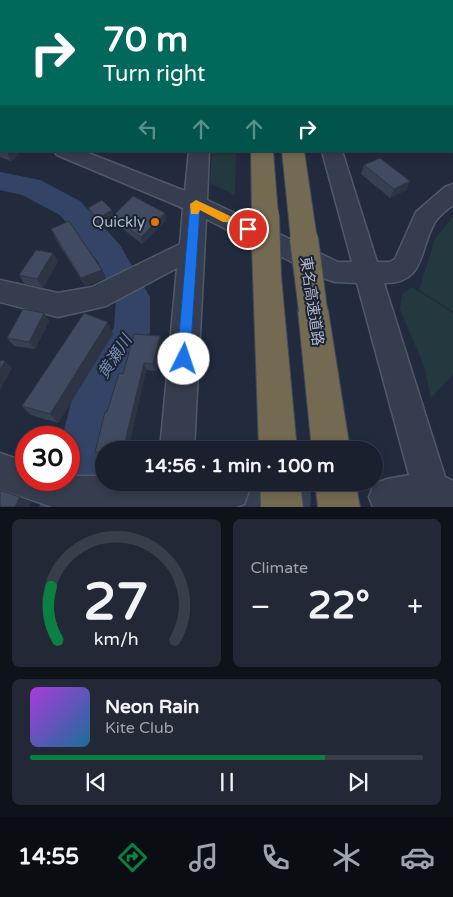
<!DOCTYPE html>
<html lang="en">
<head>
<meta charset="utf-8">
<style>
  :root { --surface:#1a202e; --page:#232836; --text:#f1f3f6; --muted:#9fa3aa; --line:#383e4a; --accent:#0b8043 }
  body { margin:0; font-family:"Varela Round","Noto Sans JP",sans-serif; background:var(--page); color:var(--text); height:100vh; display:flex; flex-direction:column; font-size:19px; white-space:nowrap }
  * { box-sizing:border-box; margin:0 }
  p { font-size:16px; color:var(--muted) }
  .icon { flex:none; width:28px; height:28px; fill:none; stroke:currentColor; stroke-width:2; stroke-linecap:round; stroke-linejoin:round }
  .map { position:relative; height:507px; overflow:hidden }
  .sheet { display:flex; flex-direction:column; gap:12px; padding:12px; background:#0e1219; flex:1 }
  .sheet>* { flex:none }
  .guide { position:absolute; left:0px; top:0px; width:454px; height:152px; box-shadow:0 2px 8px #0003,0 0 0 1px var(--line); background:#00695c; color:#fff; overflow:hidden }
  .speed { position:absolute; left:15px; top:426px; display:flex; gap:10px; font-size:25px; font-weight:700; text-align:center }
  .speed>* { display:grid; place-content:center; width:65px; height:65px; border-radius:50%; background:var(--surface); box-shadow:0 2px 8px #0003,0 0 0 1px var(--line); line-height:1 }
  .speed .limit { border:8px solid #d22; background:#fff; color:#111 }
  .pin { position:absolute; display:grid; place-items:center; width:42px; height:42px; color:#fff; margin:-21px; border:2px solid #fff; border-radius:50%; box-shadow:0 1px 5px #0007 }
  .me { position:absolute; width:55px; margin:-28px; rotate:4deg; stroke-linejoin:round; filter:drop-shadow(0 0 4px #0008) }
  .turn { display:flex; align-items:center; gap:18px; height:105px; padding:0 20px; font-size:22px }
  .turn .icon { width:65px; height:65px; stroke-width:2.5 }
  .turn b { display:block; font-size:35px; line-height:42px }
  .lanes { display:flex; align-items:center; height:48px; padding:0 20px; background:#0003; justify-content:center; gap:25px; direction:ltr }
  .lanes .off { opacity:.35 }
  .big { font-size:38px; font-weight:700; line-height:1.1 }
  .sheet .card { flex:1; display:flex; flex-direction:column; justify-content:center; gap:8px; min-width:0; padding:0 18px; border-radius:8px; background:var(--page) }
  .sheet .dial { align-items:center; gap:0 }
  .dial svg { height:130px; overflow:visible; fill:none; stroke:var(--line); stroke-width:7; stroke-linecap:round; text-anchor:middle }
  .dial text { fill:var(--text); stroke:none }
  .song { display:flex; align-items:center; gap:15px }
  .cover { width:60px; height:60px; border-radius:8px; background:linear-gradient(135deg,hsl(280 70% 55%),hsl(200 70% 35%)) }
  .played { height:5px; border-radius:2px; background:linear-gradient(90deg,var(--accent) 75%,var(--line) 75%) }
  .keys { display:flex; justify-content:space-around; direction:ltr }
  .heat { display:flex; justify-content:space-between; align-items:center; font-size:28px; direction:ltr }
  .sheet .tiles { flex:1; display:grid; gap:12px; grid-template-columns:1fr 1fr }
  .card:last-child { grid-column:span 2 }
  .trip { position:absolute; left:95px; top:441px; width:288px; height:50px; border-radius:25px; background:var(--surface); box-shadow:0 2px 8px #0003,0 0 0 1px var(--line); font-weight:700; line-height:50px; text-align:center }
  .menu { display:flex; height:80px; justify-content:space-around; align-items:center; background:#0a0d12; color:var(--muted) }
  .menu .icon { width:35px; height:35px }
  .menu .active { color:var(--accent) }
  .menu b { font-size:22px; color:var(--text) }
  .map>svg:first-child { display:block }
  .green { fill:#24393f }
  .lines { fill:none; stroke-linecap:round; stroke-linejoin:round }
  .river { fill:#344466; fill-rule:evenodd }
  .minor-tunnel { stroke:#374053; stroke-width:32; stroke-dasharray:32 16; stroke-linecap:butt }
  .minor-casing { stroke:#515869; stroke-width:3 }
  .highway-casing { stroke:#414859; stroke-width:2 }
  .minor { fill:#363d4e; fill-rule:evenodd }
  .highway { fill:#746a52; fill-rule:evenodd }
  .highway-bridge-casing { stroke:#414859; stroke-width:30; stroke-linecap:butt }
  .highway-bridge { stroke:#746a52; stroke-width:28 }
  .wall { fill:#374053 }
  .shaded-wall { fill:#2d3443 }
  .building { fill:#404a60; stroke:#2d3443 }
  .route { fill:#1a73e8; stroke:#114b97 }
  .slow { fill:#f59e0b }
  .food-dot { fill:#e8710a; stroke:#1b2233; stroke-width:2 }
  .labels { text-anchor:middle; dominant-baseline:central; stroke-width:4; stroke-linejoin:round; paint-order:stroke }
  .poi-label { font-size:15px; fill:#b1b8c9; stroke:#1b2233; text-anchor:end }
  .street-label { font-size:15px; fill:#b1b8c9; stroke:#1b2233 }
  .water-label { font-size:16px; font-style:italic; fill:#778bb3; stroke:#1b2233 }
</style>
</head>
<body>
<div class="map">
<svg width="453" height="507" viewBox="0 0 453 507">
  <rect width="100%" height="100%" fill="#222b3e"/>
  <!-- green -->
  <path class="green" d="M212,151H236L235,195L210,183Z
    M453,217V311L419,290L435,239Z
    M412,287L453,313V374L431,398L424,366L400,309L402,294Z"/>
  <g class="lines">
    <!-- river -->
    <path class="river" d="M0,172L40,180L80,201L120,245L150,297V332L113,393L96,483L86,507H39L51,480H69V438H62L75,387L81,373L114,328L116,298L98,262L60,215L22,195L0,190Z"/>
    <!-- minor-tunnel -->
    <path class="minor-tunnel" d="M231,491L387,497"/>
    <defs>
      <path id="minor" d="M226,0H243V1H227Z
        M302,0H314V1H302Z
        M0,123H1V135H0Z
        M54,151H83L185,191L189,151H209L207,200L338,262H352L322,151H342L377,262H390L395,259L416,212L445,187L453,184V205C447,210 437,217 434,224C419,251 425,284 384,283L445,477L453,481V507H373L369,497L374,484L387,479L409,475L357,283L335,282L326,279L206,219L194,450H160L177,268L106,306L58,317L0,302V280L58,293L92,287L180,244L183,208L57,155Z
        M0,453L26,462V480H69V476H104V482H246L249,491L244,504L236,507H52L0,489Z"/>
      <path id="highway" d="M249,0H263V1H249Z
        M268,0H282L283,1H269Z
        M251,151H273L278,215L274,221L265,224L256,221L252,215Z
        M282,151H304L317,239L313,246L304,249L295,246L291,239Z
        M267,264L277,268L281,276L297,450H259L253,276L257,268Z
        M313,297L324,301L328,310L350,450H312L298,310L302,301Z
        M260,482H300L303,507H261Z
        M315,482H355L360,507H318Z"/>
    </defs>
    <!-- minor casing -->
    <use href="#minor" class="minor-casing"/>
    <!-- highway casing -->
    <use href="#highway" class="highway-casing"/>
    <!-- minor -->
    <use href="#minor" class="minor"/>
    <!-- highway -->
    <use href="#highway" class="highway"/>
    <defs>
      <path id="highway-bridge" d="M265,215L267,276
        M304,239L313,310"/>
    </defs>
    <!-- highway-bridge casing -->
    <use href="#highway-bridge" class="highway-bridge-casing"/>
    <!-- highway-bridge -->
    <use href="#highway-bridge" class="highway-bridge"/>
  </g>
  <!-- wall -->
  <path class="wall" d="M0,133H1V151H21L11,161L0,157Z
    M364,165L410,181L406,190L390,198L361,174Z
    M88,208L112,210L113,215L100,223L90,213Z
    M165,213L166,220L142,244L115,223L112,217Z
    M51,229L106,278L85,286L55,238Z
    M58,261L43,288L25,284L19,275Z
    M44,313L49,321L35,349L14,346L7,338Z
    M113,334L58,423L31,415L22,406Z
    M162,344L156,371L146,370L128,450H104V458L100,457L95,452L107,412L123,374Z"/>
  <!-- shaded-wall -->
  <path class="shaded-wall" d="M0,0H22V1H1V7L0,8Z
    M7,151H21L11,161L7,152Z
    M410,181L406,190L390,198L394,189Z
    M112,210L113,215L100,223L98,218Z
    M165,213L166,220L142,244L141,237Z
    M53,253L58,261L43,288L37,279Z
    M102,270L106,278L85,286L81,278Z
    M44,313L49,321L35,349L29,342Z
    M108,322L113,334L58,423L50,414Z
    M160,336L162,344L156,371L153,364Z
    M5,361L12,368L0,390V370Z
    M144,363L146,370L128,450H123Z
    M20,497L31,502L29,507H15Z"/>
  <!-- building -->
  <path class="building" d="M99,0H197L200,1H101Z
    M1,86V107H0V87Z
    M0,133H1V150L0,149Z
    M380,158L410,181L394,189L364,165Z
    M133,196L165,213L141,237L112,217Z
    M102,200L112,210L98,218L88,208Z
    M69,221L102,270L81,278L51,229Z
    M36,250L53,253L37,279L19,275Z
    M23,309L44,313L29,342L7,338Z
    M84,313L108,322L50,414L22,406Z
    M134,334L160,336L153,364L144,363L123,450H104V453L95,452L105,412H107L119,373L123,374Z
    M0,360L5,361L0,370Z
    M0,490L20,497L15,507H0Z"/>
  <!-- route -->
  <path class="route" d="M196,200L252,227L253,229L248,233L244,232L200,210L190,359L188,364L184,366L179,364L177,359L190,204Z"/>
  <!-- slow -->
  <path class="slow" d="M196,200L230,216L232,219L230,222H223L200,210L198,214H191L190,204Z"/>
  <!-- markers -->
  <circle class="food-dot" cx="155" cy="222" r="5"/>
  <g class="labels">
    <!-- poi labels -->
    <g class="poi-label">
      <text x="145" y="222">Quickly</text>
    </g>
    <!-- street labels -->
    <g class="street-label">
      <text transform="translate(312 301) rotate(82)">東名高速道路</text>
    </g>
    <!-- water labels -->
    <g class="water-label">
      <text transform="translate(115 357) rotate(-57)">黄瀬川</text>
    </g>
  </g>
</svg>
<div class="speed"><div class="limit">30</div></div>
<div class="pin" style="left:248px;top:229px;background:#d93025"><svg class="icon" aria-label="arrive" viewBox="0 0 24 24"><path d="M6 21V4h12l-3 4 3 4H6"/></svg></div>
<svg class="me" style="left:184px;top:359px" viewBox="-20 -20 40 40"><circle r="19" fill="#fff"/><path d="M0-13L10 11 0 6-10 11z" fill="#1a73e8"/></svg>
<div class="trip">14:56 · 1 min · 100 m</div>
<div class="guide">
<div class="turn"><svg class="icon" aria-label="right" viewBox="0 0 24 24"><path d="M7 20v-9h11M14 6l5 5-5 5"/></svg><div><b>70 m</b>Turn right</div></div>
<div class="lanes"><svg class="icon off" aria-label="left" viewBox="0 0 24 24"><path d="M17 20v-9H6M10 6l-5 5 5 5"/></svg><svg class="icon off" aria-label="ahead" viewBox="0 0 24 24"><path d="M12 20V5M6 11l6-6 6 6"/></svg><svg class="icon off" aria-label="ahead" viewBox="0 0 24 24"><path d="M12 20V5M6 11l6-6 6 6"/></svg><svg class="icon" aria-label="right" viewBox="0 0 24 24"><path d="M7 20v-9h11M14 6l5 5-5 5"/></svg></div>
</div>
</div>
<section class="sheet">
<div class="tiles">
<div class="card dial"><svg viewBox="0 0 100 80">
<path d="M14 69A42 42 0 1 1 86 69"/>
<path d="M14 69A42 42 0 0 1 10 36" stroke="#0b8043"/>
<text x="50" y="56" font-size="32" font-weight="700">27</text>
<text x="50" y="72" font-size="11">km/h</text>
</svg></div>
<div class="card"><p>Climate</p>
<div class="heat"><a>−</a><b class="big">22°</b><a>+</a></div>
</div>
<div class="card">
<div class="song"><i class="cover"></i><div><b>Neon Rain</b><p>Kite Club</p></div></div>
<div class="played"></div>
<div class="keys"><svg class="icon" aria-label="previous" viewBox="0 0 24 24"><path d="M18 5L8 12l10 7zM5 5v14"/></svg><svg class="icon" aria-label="pause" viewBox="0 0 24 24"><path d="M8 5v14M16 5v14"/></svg><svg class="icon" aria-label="next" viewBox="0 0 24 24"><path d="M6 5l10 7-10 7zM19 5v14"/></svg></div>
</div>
</div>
</section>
<nav class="menu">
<b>14:55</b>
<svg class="icon active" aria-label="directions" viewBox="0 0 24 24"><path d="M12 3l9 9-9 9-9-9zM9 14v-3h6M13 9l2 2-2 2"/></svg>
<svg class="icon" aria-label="music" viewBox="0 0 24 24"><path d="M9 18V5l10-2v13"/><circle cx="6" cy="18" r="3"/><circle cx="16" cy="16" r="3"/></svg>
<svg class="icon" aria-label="phone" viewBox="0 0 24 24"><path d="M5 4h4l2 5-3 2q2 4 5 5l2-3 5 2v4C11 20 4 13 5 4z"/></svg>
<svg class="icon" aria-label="climate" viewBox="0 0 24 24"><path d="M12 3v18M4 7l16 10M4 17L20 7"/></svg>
<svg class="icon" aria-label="car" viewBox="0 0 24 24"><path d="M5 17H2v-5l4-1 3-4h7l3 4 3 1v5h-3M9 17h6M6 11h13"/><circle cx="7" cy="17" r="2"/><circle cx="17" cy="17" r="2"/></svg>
</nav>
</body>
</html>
